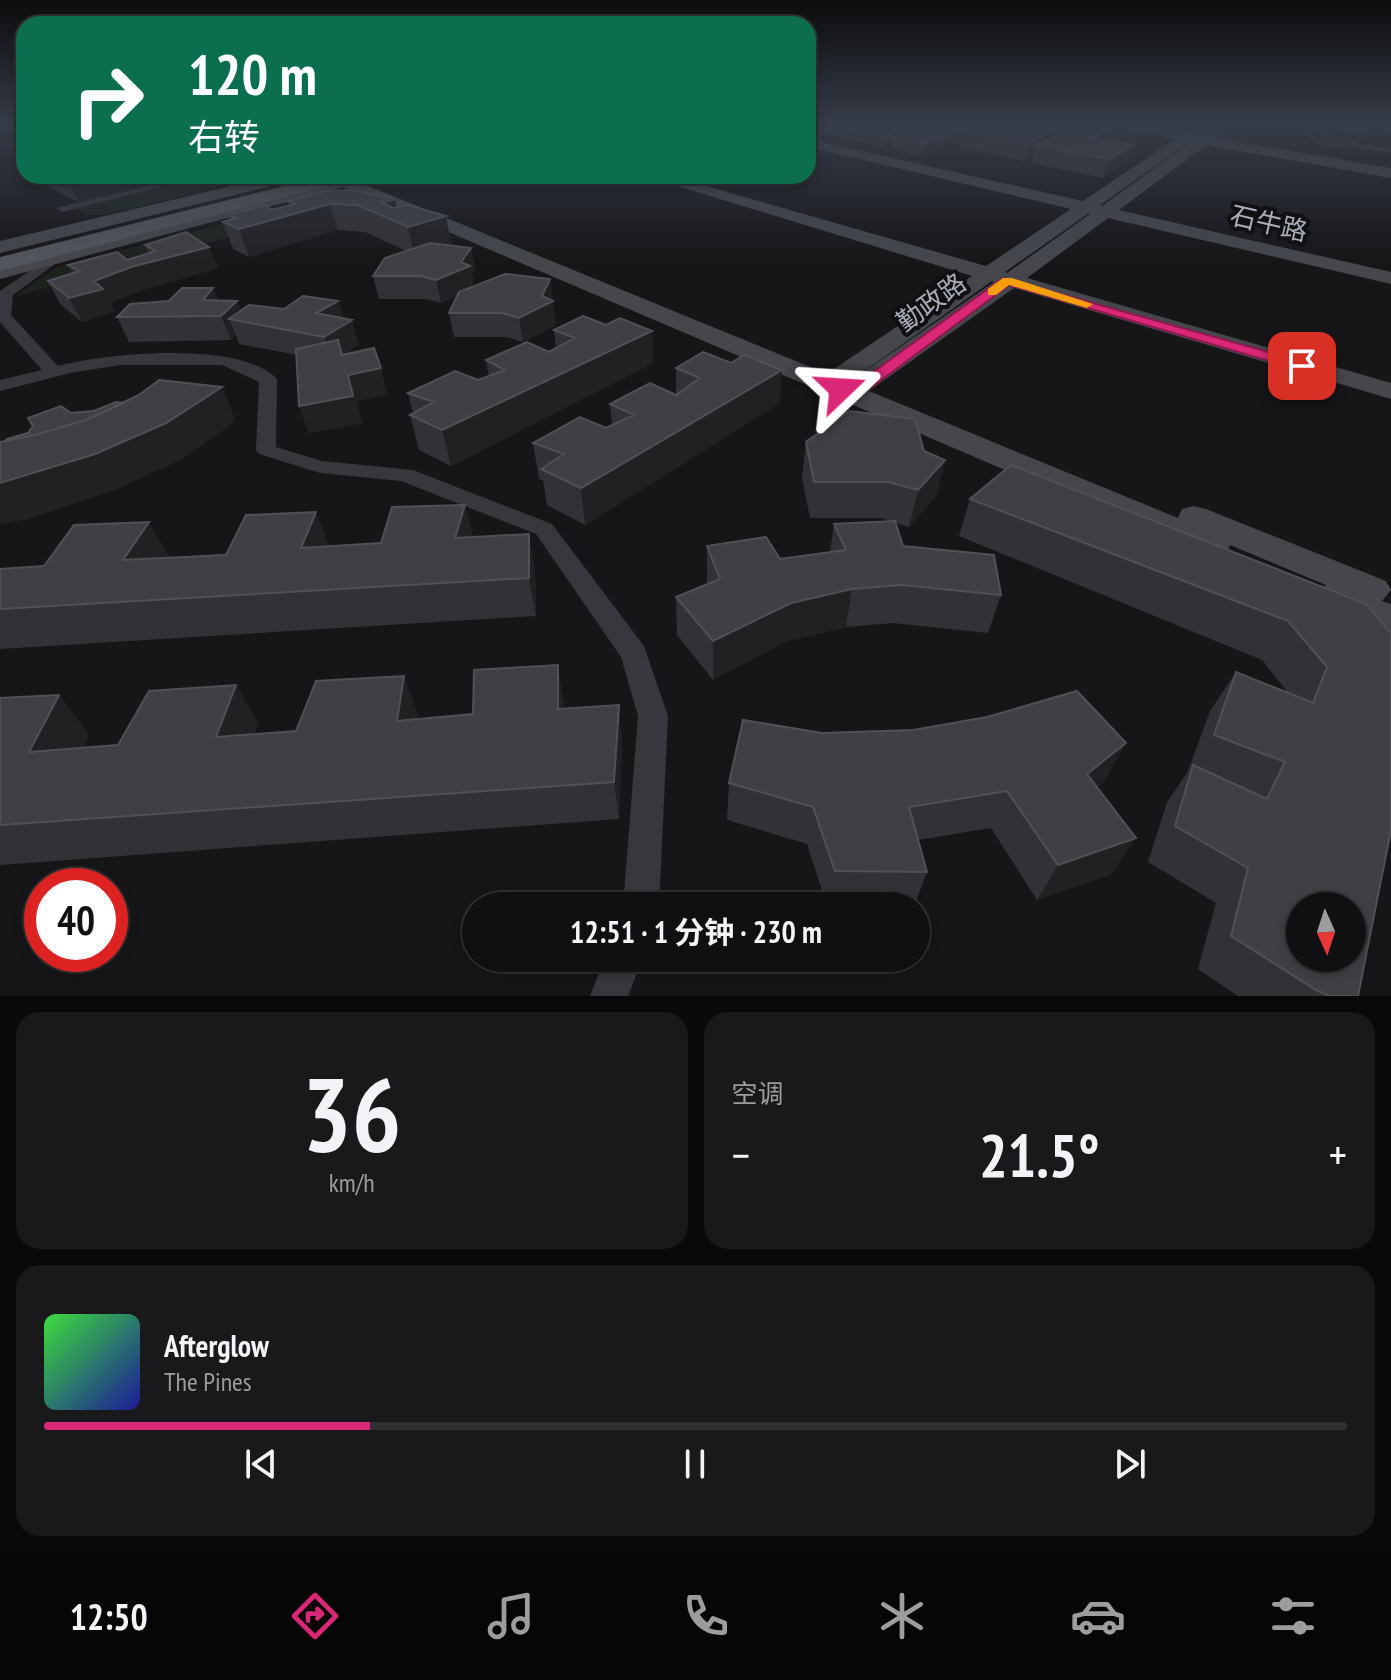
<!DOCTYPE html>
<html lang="zh">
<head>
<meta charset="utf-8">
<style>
  :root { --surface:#101012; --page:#19191b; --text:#f1f3f6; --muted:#9c9d9f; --line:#303032; --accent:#db2777 }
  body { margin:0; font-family:"PT Sans Narrow","Noto Sans SC",sans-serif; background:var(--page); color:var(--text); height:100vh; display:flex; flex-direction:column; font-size:30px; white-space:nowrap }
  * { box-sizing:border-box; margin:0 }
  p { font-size:26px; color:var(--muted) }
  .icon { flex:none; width:44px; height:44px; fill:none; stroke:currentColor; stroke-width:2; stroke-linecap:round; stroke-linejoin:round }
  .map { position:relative; height:996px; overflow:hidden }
  .drawer { display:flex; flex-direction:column; gap:16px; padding:16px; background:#09090a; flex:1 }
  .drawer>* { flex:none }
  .hud { position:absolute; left:16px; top:16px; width:800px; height:168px; border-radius:24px; box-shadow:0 4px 12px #0003,0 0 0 2px var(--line); background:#0b6e4f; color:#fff; overflow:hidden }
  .needle { width:52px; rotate:177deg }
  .buttons { position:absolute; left:1286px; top:892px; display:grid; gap:16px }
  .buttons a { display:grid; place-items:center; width:80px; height:80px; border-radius:50%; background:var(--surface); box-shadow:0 4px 12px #0003,0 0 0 2px var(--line); font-size:40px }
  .speed { position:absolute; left:24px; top:868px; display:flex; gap:16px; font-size:40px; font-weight:700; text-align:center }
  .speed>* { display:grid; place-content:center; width:104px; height:104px; border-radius:50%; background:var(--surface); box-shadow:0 4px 12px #0003,0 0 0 2px var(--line); line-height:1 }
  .speed .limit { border:12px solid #d22; background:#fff; color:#111 }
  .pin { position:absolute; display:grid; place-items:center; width:68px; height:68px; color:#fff; margin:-34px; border-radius:16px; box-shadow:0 4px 12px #0006 }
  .me { position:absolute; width:88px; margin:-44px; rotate:70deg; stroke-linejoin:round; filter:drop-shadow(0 0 6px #0008) }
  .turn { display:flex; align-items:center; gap:28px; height:168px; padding:0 40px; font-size:36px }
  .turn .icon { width:104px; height:104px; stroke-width:2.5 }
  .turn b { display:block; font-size:56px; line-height:68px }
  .big { font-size:60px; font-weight:700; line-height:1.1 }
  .drawer .card { flex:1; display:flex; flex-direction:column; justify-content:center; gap:12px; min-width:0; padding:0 28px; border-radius:24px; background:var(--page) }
  .drawer .dial { align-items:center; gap:0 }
  .dial b { font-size:104px; line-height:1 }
  .song { display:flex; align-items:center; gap:24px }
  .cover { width:96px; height:96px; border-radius:12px; background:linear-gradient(135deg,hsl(120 70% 55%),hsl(240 70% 35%)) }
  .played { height:8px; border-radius:4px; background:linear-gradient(90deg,var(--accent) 25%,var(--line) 25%) }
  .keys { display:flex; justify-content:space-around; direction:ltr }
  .heat { display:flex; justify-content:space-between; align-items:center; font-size:44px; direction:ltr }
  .drawer .tiles { flex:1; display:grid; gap:16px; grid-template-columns:1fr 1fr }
  .card:last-child { grid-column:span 2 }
  .trip { position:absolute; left:462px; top:892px; width:468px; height:80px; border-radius:40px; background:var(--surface); box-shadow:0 4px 12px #0003,0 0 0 2px var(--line); font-weight:700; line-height:80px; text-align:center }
  .tab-bar { display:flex; height:128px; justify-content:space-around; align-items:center; background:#060607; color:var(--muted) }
  .tab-bar .icon { width:56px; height:56px }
  .tab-bar .selected { color:var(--accent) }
  .tab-bar b { font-size:36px; color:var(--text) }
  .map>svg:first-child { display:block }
  .green { fill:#1c231d }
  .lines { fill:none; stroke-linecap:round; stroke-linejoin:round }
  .lane { fill:#37383d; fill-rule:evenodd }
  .street { fill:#37383d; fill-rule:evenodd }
  .secondary { fill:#45474d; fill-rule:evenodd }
  .primary { fill:#53555c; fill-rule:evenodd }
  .wall { fill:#323236 }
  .shaded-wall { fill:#212124 }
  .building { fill:#3f3f44; stroke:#4f5156; stroke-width:2; fill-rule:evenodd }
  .route { fill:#db2777; stroke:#8e194d; stroke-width:2 }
  .slow { fill:#f59e0b }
  .labels { text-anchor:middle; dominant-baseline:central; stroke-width:8; stroke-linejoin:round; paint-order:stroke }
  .far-street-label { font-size:26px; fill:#a8adb8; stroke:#111113 }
</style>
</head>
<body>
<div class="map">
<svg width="1391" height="996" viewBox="0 0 1391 996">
  <rect width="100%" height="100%" fill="#161618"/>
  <!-- green -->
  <path class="green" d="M208,176H263L104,215H87L73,207Z
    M316,200L328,210L14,297L57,267Z"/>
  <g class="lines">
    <!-- lane -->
    <path class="lane" d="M1367,123H1371L1369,127L1391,130V132L1367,129L1358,144L1391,149V153L1355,147L1319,145L1305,134L1338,128L1362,131L1363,129L1358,127L1365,126ZM1338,130L1360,133L1353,143H1320L1311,135Z"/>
    <!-- street -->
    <path class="street" d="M185,176H205L62,212L56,208Z
      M50,257L55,258V264L13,295L11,315L58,366C106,353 241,340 277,379L276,447L322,461L413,470L552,524L644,646L668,716L659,906H623L638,716L621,657L536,534L401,481L320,473L259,454L256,450L259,382L222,365H120L70,373L0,391V380L42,370L0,322V291Z
      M605,958H643L628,996H590Z"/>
    <!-- secondary -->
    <path class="secondary" d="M1100,123H1127L1185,132L1200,123H1214L1201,135L1219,123H1233L1216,138L1391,168V178L1206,145L1119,210L1391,272V284L1108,218L1027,278L1391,383V399L1014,288L869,391L1178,518L1182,509L1194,506L1206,509L1386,581L1391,590L1382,601L1391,604V634L1321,605L1316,596L1326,585L1230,545L1226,554L1214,558L1202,554L343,187L0,279V267L329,181L328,176H362L361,183L830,375L834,369L972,276L645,176H671L986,266L1071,209L808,147V139L1083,201L1175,139ZM1191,142L1102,206L1100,205L1190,142ZM1090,214L1007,273L1005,272L1089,213ZM992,281L994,282L855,378L856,377Z
      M269,177L277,182L275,185L0,253V241Z"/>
    <!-- primary -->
    <path class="primary" d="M324,176H353L350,180L0,271V257Z"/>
  </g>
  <!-- wall -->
  <path class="wall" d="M808,122H1086L1085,125L1116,126L1112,137L1108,140L1134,145L1128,162L1103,178L1031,163L1033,156L1024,161L959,147L961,138L947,144L945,143L944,147L922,156L891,149L892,144L884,147L855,141V137L850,139L808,130Z
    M35,176H193L78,202L38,182Z
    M288,201L397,207L446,216L451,244L446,245L471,248L475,269L472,274L474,286L550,279L556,325L523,342L506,337H454L449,313L457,296L441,303L426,299H379L373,276L406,251L365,232L338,230L249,257L233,249L223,222L230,220L228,215L271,210L289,206Z
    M145,245L209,247L218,268L142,290L110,303L114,312L82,322L60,304L48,281L73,273L68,265L127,260L149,253Z
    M213,288L218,300L237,301L241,311L284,309L338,301L344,319L359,345L344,354L388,394L356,401L362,423L309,433L299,406L297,355L239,344L236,335L231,340L129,342L117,317Z
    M606,325L652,331L653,363L451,466L419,450L410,415L413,413L408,393L478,380L489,376L486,360L549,352L556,348L554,330Z
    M676,368L780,403L585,525L547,505L543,480L539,479L533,443L606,428L612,425L610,404L676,395Z
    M806,442L924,451L945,460L936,496L909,527L896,523L903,546L1001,595L988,633L893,623L846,627L787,641L713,680L677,635L676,597L707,584V546L780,559L830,553L834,524L891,522L881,518H810L802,478Z
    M970,499L1366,604L1358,996H1238L1198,969L1216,903L1148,862L1167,802L1188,771L1210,711L1236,672L1289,694L1262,660L959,536Z
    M465,505L473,537L535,571L536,616L0,649V569L381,543Z
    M236,685L258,723L254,734L296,731L418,714V719L564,704V709L622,743L619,819L0,865V698L89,734L83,748L118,745Z
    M822,733L1126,743L1104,781L1097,787L1136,838L1111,874L1037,900L991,828L918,840L927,872L914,906H827L807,844L727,820L729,783Z"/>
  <!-- shaded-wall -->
  <path class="shaded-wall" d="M873,122L872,131L856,130L855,137L850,139L851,123Z
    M962,122H978L977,132L963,130L961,138L947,144L950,127Z
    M1072,122H1086L1084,131L1059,143L1064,127Z
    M1116,126L1112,137L1088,150L1092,138Z
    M909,127L907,138H893L892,144L884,147L886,136Z
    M1056,130L1052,147L1036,145L1033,156L1024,161L1029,143Z
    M946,135L944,147L922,156L924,144Z
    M1134,145L1128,162L1103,178L1109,159Z
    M71,176H193L78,202L66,177Z
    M395,199L401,224L382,203Z
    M330,204L338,230L249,257L239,229Z
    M446,216L451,244L414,255L408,227Z
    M209,247L218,268L142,290L110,303L114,312L82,322L69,298L94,281L131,267Z
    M471,248L475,269L472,274L474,289L441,303L436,280L461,262Z
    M550,279L556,325L523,342L519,318L542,296Z
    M213,288L222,311L203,300Z
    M237,301L245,322L229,319L236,335L231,340L221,316Z
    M338,301L345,324L352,320L359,345L343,355L381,368L388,394L356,401L362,423L309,433L299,406L332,362L324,337L329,334L323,337L316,313Z
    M652,331L653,363L451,466L442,430Z
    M782,370L780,403L585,525L581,488Z
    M222,387L236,421L184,458L116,490L25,520L0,524V483Z
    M945,460L936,496L909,527L918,490Z
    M465,505L474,542L455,538Z
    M316,512L330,549L301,548Z
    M149,522L170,559L123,560Z
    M529,534L535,571L536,616L529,578Z
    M852,589L846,627L787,641L713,680V641L791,603Z
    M558,665L564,704L565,747L558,709Z
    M404,676L418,714L412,759L397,721Z
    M236,685L258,723L240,775L216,737Z
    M59,695L89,734L63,790L29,752Z
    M619,705L622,743L619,819L614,782Z
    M1126,743L1104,781L1066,811L1087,774Z
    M1136,838L1111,874L1037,900L1058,865Z"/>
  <!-- building -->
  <path class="building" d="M875,122H886L909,127L886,136L856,130Z
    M926,122H962L950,127Z
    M982,122H1015L1056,130L1029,143L963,130Z
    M1040,122H1072L1064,127Z
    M1092,122L1116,126L1094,137L1069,133Z
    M915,129L946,135L924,144L893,138Z
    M1064,132L1134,145L1109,159L1036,145Z
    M352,190L395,199L382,203L393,208L408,205L446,216L408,227L358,205L330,204L239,229L223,222L237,218L228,215L266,205L271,210L296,204L288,201L325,191Z
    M186,232L209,247L131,267L94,281L103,289L69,298L48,281L80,271L68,265L117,252L127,260L156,251L145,245Z
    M430,243L471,248L461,262L470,266L436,280L421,276H373L385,258Z
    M505,274L550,279L542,296L553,301L519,318L502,313H449L459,292Z
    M182,288H213L203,300L237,301L221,316L117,317L130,304L169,301Z
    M303,296L338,301L316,313L352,320L324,337L229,319L249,305L284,309Z
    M583,316L606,325L620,318L652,331L442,430L410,415L434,402L408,393L455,371L478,380L505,370L486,360L527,342L549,352L575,338L554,330Z
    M338,340L342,355L374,348L381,368L348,375L353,396L299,406L296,349Z
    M703,352L731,363L744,355L782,370L581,488L541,469L564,454L533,443L580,417L606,428L634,415L610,404L650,383L676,395L700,378L676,368Z
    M159,380L222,387L166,423L95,454L0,483V442L34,435L86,420L139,395Z
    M116,402L124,403L86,420L34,435L5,441L7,439L28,433L33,426L28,418L61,406L71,413L94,411Z
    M849,411L915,419L924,451L945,460L918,490L888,482H814L806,442Z
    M1011,465L1366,604L1391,633V830L1358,996H1329L1316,990L1231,936L1248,868L1175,826L1193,765L1267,799L1285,762L1214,735L1236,672L1313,703L1327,667L1288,621L970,499ZM1300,906H1352V958H1300Z
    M465,505L455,538L529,534V578L0,609V569L44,566L74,525L149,522L123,560L226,555L246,515L316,512L301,548L381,543L392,507Z
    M895,521L903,546L994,555L1001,595L902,585L852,589L791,603L713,641L676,597L720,579L707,546L766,537L780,559L846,550L834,524Z
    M558,665V709L619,705L614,782L0,825V698L59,695L29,752L118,745L149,691L236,685L216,737L296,731L316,681L404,676L397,721L473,714L474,670Z
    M1077,691L1126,743L1087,774L1136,838L1058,865L1007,791L909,807L927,872L835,871L813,807L729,783L743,720L822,733L913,730L987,717Z"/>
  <!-- sky -->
  <linearGradient id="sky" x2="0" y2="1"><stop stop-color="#0c0c0d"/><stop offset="0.47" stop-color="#363c48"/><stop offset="1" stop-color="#363c48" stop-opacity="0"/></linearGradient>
  <rect width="1391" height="262" fill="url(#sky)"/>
  <!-- route -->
  <path class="route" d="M1003,278L1308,363L1310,366L1297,369L1009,285L872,387L841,394L834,389L862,380Z"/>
  <!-- slow -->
  <path class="slow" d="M1003,278H1012L1093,304L1087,308L1009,285L996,295H988V289Z"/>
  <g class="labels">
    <!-- far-street labels -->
    <g class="far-street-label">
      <text transform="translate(1269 223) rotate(13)">石牛路</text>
      <text transform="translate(931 302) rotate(-36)">勤政路</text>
    </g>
  </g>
</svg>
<div class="buttons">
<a><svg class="needle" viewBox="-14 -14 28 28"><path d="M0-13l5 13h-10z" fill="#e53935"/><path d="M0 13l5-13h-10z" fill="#9c9d9f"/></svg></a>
</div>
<div class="speed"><div class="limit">40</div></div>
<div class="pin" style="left:1302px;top:366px;background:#d93025"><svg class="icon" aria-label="arrive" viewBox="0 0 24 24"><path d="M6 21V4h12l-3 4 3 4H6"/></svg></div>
<svg class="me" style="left:841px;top:389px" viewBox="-20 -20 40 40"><path d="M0-17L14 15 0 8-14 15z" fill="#db2777" stroke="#fff" stroke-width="4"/></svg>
<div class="trip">12:51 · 1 分钟 · 230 m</div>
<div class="hud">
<div class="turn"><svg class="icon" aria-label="right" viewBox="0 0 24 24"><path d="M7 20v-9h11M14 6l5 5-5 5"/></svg><div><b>120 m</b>右转</div></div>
</div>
</div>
<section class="drawer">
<div class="tiles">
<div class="card dial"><b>36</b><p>km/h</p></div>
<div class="card"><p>空调</p>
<div class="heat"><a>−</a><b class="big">21.5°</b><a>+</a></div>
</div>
<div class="card">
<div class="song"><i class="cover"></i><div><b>Afterglow</b><p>The Pines</p></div></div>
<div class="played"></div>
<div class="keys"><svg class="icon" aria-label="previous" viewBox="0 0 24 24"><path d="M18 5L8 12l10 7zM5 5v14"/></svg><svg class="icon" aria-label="pause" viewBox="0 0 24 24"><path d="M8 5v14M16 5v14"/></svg><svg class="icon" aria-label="next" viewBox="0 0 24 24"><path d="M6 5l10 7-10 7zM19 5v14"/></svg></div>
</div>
</div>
</section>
<nav class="tab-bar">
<b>12:50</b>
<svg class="icon selected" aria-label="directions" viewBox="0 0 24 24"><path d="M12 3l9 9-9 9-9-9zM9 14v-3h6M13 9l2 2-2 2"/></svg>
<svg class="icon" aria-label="music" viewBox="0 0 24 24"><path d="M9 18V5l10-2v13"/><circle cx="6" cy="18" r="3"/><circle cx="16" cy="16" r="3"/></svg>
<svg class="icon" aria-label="phone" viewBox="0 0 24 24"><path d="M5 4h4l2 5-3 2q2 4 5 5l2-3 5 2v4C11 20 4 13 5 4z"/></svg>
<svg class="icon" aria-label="climate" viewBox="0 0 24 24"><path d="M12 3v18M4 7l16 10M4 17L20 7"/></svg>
<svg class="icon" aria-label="car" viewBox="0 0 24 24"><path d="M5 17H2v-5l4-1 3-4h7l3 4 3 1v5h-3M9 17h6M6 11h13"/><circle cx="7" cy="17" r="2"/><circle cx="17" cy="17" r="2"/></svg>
<svg class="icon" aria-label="filters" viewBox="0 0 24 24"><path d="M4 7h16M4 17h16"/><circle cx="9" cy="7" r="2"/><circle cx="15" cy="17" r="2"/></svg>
</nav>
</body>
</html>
